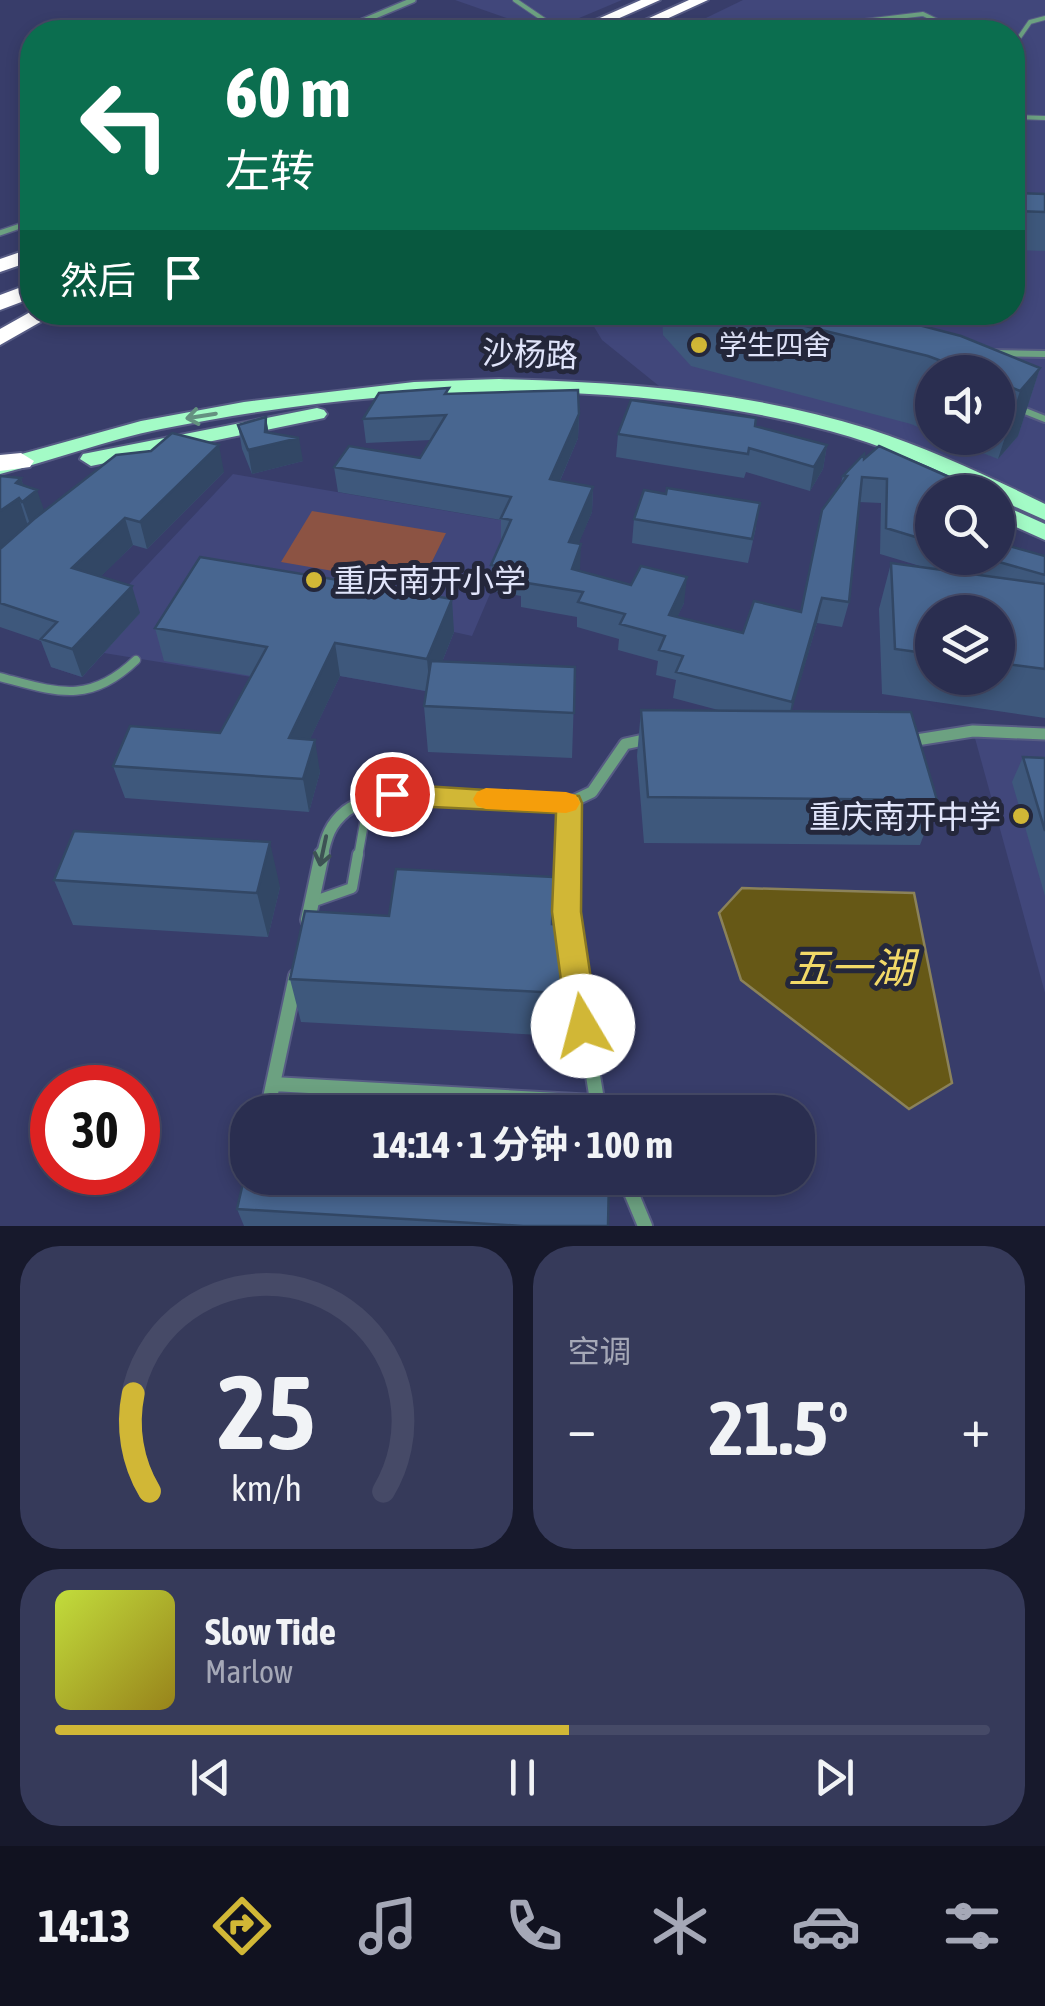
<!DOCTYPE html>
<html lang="zh">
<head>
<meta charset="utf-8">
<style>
  :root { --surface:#2a2e50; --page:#363a5a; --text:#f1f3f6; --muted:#a5a8b7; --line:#464a67; --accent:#d1b736 }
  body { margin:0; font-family:"Asap Condensed","Noto Sans SC",sans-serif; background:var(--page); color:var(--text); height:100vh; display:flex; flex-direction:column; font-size:38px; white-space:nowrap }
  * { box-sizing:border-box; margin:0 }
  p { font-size:32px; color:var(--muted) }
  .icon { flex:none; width:55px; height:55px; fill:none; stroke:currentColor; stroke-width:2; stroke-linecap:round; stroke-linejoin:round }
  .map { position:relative; height:1226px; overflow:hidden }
  .side { display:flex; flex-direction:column; gap:20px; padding:20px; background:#17192c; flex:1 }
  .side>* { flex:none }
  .banner { position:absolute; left:20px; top:20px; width:1005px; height:305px; border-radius:40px; box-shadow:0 5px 15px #0003,0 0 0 2px var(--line); background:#0b6e4f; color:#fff; overflow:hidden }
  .tools { position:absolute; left:915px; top:355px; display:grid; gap:20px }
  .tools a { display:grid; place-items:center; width:100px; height:100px; border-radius:50%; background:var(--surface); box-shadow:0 5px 15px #0003,0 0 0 2px var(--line); font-size:50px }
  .speed { position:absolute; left:30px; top:1065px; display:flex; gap:20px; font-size:50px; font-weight:700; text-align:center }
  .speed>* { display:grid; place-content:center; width:130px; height:130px; border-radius:50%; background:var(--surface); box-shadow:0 5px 15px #0003,0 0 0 2px var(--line); line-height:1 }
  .speed .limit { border:15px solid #d22; background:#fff; color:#111 }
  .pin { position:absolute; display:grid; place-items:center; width:85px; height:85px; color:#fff; margin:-42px; border:5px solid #fff; border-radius:50%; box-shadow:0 2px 10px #0007 }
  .me { position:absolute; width:110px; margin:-55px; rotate:352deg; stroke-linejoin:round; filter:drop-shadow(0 0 8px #0008) }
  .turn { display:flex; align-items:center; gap:35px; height:210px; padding:0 40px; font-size:45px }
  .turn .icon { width:130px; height:130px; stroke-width:2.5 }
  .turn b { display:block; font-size:70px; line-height:85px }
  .then { display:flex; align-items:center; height:95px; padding:0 40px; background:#0003; gap:20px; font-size:38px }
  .big { font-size:75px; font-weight:700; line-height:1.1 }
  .side .tile { flex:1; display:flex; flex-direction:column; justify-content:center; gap:15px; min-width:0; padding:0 35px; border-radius:40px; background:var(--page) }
  .side .dial { align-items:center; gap:0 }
  .dial svg { height:260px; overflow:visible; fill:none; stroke:var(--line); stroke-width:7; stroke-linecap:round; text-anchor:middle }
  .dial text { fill:var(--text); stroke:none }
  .song { display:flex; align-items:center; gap:30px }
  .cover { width:120px; height:120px; border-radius:15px; background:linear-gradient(135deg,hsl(70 70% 55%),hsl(50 70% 35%)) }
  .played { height:10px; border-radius:5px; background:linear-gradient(90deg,var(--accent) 55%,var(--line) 55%) }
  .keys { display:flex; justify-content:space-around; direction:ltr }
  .heat { display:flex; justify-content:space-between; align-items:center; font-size:55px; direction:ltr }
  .side .tiles { flex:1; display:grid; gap:20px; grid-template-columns:1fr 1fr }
  .tile:last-child { grid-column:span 2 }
  .trip { position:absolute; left:230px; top:1095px; width:585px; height:100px; border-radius:40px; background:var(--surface); box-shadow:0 5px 15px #0003,0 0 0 2px var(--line); font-weight:700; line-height:100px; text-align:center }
  .dock { display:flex; height:160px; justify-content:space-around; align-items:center; background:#111220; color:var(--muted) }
  .dock .icon { width:70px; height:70px }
  .dock .selected { color:var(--accent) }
  .dock b { font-size:45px; color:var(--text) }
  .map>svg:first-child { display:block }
  .built { fill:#41477b; fill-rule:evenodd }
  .green { fill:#8c5343 }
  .water { fill:#665816; stroke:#8b825a; stroke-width:2.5 }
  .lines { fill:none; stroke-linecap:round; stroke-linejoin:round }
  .service-far4-casing { stroke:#565b84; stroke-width:6 }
  .service-far3-casing { stroke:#565b84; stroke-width:8 }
  .service-far2-casing { stroke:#565b84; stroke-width:10 }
  .service-far1-casing { stroke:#565b84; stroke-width:11 }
  .service-casing { stroke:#565b84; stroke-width:14 }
  .minor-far2-casing { stroke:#565b84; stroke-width:8 }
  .minor-far1-casing { stroke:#565b84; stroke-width:15 }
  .minor-casing { stroke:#565b84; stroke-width:18 }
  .primary-casing { stroke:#565b84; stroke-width:4 }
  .motorway-casing { stroke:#565b84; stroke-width:4 }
  .service-far4 { stroke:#6ca181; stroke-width:4 }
  .service-far3 { stroke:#6ca181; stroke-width:5 }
  .service-far2 { stroke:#6ca181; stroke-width:6 }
  .service-far1 { stroke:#6ca181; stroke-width:8 }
  .service { stroke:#6ca181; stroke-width:10 }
  .minor-far2 { stroke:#6ca181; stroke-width:5 }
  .minor-far1 { stroke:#6ca181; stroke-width:11 }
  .minor { stroke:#6ca181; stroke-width:14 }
  .primary { fill:#a3fbc6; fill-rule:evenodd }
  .motorway { fill:#fff; fill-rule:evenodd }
  .wall { fill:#3e587c; fill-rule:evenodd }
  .shaded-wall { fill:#324765 }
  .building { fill:#486690; stroke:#324765; stroke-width:2.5 }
  .oneway { stroke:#649180 }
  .oneway2 { stroke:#3d5254 }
  .route { fill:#d1b736; stroke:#887723; stroke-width:2.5 }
  .slow { fill:#f59e0b }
  .poi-dot { fill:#d1b736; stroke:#24273b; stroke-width:4 }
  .labels { text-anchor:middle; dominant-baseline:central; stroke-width:10; stroke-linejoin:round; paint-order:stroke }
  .far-poi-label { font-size:28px; fill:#e0e4fa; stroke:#24273b; text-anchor:start }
  .street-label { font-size:32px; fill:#e0e4fa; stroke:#24273b }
  .poi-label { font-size:32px; fill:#e0e4fa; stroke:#24273b; text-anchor:start }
  .near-water-label { font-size:42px; font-style:italic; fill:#f2d968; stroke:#24273b }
</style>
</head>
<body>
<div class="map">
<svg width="1045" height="1226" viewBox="0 0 1045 1226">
  <rect width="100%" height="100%" fill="#383d6a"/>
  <!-- built -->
  <path class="built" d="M455,0H622L546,32Z
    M743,0H1045V506L842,422L755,401L659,386L602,340L590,320V313L1012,312V32H677ZM932,372H998V438H932Z
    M233,474L511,522V545L472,636L454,632L430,692L284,666L276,681L104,653L82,677L51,667Z
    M973,731L1045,734V993L1019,898Z"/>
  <!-- green -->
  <path class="green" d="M312,511L445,533H446L420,586L281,562Z"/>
  <!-- water -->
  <path class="water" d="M742,888L914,893L952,1083L909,1109L741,980L719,913Z"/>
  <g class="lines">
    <defs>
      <path id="service-far4" d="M515,0L562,32
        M811,32L831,25L923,14L960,32
        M1012,48L1030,22L1045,18
        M1012,117L1045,118"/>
      <path id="service-far3" d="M0,233L32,222"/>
      <path id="service-far2" d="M993,353L1045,354
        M1020,409L1045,419"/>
      <path id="service-far1" d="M0,677C57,692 89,705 136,660
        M358,857L368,801"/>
      <path id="service" d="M312,902L352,888L358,854"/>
      <path id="minor-far2" d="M337,32L413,0"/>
      <path id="minor-far1" d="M910,741L973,731L1045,734
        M569,803L592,792L625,744L648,739
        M322,857C326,837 330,824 346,811C384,782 519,800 569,803L568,857"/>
      <path id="minor" d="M568,854L566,912L599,1112
        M308,920L322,854
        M273,1084L594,1102
        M267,1112L296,976
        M625,1178L645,1226"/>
      <path id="primary" d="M499,379C624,382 749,391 869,429C930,449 988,476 1045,504V520L998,499V492H985C935,469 884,445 830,431C612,373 380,385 161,429C106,440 54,460 0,474V460L141,421L244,402L414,382Z
        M317,408L324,410L327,414L324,418L91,466L80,459L83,454Z
        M998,503L1045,524V540L998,519Z"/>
      <path id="motorway" d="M641,0H660L588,32H568Z
        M689,0H708L638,32L625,29Z
        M32,248V261L0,272V259Z
        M32,283V298L0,310V295Z
        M32,311L58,312L0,345V329Z
        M21,453L34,461L30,467L0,471V455Z"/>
    </defs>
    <!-- service-far4 casing -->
    <use href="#service-far4" class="service-far4-casing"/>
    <!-- service-far3 casing -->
    <use href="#service-far3" class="service-far3-casing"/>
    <!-- service-far2 casing -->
    <use href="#service-far2" class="service-far2-casing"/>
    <!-- service-far1 casing -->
    <use href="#service-far1" class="service-far1-casing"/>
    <!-- service casing -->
    <use href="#service" class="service-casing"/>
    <!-- minor-far2 casing -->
    <use href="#minor-far2" class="minor-far2-casing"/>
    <!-- minor-far1 casing -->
    <use href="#minor-far1" class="minor-far1-casing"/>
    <!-- minor casing -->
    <use href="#minor" class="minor-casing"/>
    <!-- primary casing -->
    <use href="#primary" class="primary-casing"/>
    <!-- motorway casing -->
    <use href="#motorway" class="motorway-casing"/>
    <!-- service-far4 -->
    <use href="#service-far4" class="service-far4"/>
    <!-- service-far3 -->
    <use href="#service-far3" class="service-far3"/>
    <!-- service-far2 -->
    <use href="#service-far2" class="service-far2"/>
    <!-- service-far1 -->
    <use href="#service-far1" class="service-far1"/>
    <!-- service -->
    <use href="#service" class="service"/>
    <!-- minor-far2 -->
    <use href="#minor-far2" class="minor-far2"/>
    <!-- minor-far1 -->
    <use href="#minor-far1" class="minor-far1"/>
    <!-- minor -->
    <use href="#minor" class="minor"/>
    <!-- primary -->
    <use href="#primary" class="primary"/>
    <!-- motorway -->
    <use href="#motorway" class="motorway"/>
  </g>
  <!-- wall -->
  <path class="wall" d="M1012,193L1045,194V251L1012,250Z
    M662,312H869L1040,368L1018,436L998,459L944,438H998V372H932V433L911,424L691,366L663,335Z
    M450,394L579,414L578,438L560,481L593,487L592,512L578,544L579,571L684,603L677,617L743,633L801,612L843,476L864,459L932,492V558L1045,556V718L882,694L879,609L891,563L930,569L880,554L881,503L859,502L849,602L842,627L817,623L791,711L937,800L920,845L644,843L637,756L641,710L722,711L673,698L676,680L656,675L658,661L618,650L619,639L577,627V617L521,607V596L492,591L491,565L501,542V520L338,492L334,467L420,458L431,440L366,443L363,419ZM932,612H998V678H932Z
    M266,417L268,432L303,461L252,474L242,449L238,425Z
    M755,426L827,445L823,469L810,491L746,472L744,478L616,457L618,434Z
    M224,472L147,549L133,545L100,577L140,613L82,677L51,667L41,641L0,627V476L21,478L23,485L44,511Z
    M634,519L756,527L748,563L632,543Z
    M155,628L454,632L442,662L575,667L572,758L428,752L424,706L426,691L340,676L310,739L320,772L309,812L125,798L113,766L220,733L251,676L164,661Z
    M1023,757L1045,758V896L1012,782Z
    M54,880L280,887L268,937L73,925Z
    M552,924L563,925L559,1036L301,1022L290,979Z
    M237,1209L608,1226H244Z"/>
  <!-- shaded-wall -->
  <path class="shaded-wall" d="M1040,368L1018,436L998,459L1020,391Z
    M579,414L578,438L550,504V479Z
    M266,417L270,441L299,438L303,461L252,474L248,450L265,432Z
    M219,445L224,472L147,549L140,522Z
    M827,445L823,469L810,491L814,467Z
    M21,478L27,497L37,490L48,521L33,533L16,483Z
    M593,487L592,512L569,567V542Z
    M19,498L29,529L0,551V511Z
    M125,518L133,545L81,596L72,568Z
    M581,544L580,569L572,591V569Z
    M687,577L684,603L666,641L669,615Z
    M132,586L140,613L82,677L72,649Z
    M822,598L817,623L787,728L792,702Z
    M452,599L454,632L430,692L427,659Z
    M335,643L340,676L295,771L289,738Z
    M315,740L320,772L309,812L303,779Z
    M270,842L280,887L268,937L257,893Z"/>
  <!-- building -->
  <path class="building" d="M1012,193L1045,194V212L1012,211Z
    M748,312H869L961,336L1040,368L1020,391L998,382V372H971L928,356Z
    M449,388L445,394L578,390L579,414L550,479L593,487L569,542L581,544L572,569L631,585L641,566L687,577L669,615L743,633L754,601L801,612L822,510L847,476H843L864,454V459L879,446L983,492H932V542L886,528L887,479L862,477L849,602L822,598L792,702L676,672L683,656L659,650L665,636L620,624L625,614L578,602L583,592L521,582L525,571L491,565L511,520L501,518L511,497L334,467L349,446L420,458L446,415L363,419L379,393Z
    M631,400L756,418L755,426L827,445L814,467L749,448L748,454L618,434Z
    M266,417L265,432L299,438L248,450L238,425Z
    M172,433L219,445L140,522L125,518L72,568L132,586L72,649L41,639L57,622L0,603V549L34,519L116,455L151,451Z
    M0,476L21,478L16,483L37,490L22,502L19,498L0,511Z
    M667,488L760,503L752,539L634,519L644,490L666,494Z
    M998,543L1045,556V575L985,558H998Z
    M200,557L452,599L427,659L335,643L289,738L315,740L303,779L113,766L130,726L220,733L267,647L155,628Z
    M891,563L1045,584V669L998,663V612H932V654L895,649Z
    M431,661L575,667L574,713L424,706Z
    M641,710L911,712L937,800L648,797Z
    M1023,757L1045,758V831Z
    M74,831L270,842L257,893L54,880Z
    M396,869L554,877L552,924L563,925L560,993L290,979L305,911L389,916Z
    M248,1161V1178H609L608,1226H523L237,1209Z"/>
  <!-- one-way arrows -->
  <defs><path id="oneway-shaft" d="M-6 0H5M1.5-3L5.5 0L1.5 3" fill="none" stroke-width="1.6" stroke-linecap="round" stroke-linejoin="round" transform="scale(2.5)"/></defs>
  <use class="oneway" href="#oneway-shaft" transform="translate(201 416) rotate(171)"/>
  <use class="oneway2" href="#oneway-shaft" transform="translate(323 851) rotate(102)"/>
  <!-- route -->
  <path class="route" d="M392,784L579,796L582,803L581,912L598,1026L594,1036L583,1040L572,1036L567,1026L552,912L556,813L392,805L383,802L379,794L383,787Z"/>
  <!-- slow -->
  <path class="slow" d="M486,788L566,792L576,795L580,803L576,810L566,813L486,809L477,806L473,799L477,792Z"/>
  <!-- markers -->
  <g class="poi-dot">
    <circle cx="699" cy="345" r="10"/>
    <circle cx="314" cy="580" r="10"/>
    <circle cx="1021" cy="816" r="10"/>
  </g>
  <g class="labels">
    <!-- far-poi labels -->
    <g class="far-poi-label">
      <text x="719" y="345">学生四舍</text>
    </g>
    <!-- street labels -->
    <g class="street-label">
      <text transform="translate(530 354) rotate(2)">沙杨路</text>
    </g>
    <!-- poi labels -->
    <g class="poi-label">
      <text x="334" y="580">重庆南开小学</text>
      <text x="1001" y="816" text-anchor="end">重庆南开中学</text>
    </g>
    <!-- near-water labels -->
    <g class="near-water-label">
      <text x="851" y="968">五一湖</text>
    </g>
  </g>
</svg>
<div class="tools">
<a><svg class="icon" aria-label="sound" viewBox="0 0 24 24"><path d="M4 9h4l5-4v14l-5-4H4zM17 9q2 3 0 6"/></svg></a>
<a><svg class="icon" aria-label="search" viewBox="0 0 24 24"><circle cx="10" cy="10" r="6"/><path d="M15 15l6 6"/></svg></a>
<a><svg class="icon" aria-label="layers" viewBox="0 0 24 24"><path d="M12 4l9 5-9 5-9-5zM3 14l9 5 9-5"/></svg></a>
</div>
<div class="speed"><div class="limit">30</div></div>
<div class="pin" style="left:392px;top:794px;background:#d93025"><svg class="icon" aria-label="arrive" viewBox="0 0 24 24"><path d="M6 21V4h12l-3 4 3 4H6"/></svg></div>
<svg class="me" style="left:583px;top:1026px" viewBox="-20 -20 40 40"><circle r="19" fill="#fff"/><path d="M0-13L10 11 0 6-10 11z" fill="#d1b736"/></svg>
<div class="trip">14:14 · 1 分钟 · 100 m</div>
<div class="banner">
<div class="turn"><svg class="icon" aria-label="left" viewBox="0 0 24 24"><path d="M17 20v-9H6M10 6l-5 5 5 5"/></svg><div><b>60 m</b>左转</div></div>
<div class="then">然后<svg class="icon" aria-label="arrive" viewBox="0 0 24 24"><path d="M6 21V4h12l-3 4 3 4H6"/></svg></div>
</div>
</div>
<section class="side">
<div class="tiles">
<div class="tile dial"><svg viewBox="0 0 100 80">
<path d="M14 69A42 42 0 1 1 86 69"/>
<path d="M14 69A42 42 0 0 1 9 39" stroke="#d1b736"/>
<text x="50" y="56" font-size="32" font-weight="700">25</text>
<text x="50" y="72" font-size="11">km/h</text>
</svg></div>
<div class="tile"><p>空调</p>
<div class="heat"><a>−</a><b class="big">21.5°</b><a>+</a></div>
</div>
<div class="tile">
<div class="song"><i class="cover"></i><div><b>Slow Tide</b><p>Marlow</p></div></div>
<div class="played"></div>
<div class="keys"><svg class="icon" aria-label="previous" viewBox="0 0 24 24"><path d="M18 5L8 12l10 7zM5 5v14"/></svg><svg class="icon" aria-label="pause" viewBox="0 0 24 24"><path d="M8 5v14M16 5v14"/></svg><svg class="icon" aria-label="next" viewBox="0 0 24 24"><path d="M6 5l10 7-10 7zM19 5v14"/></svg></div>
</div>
</div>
</section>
<nav class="dock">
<b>14:13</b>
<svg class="icon selected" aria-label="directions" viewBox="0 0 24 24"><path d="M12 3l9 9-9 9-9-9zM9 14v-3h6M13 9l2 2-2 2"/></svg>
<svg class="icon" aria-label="music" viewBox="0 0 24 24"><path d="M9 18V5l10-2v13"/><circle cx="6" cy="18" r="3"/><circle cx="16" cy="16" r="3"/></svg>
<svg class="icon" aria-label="phone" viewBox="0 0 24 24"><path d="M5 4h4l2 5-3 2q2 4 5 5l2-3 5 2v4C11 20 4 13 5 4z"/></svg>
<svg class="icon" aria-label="climate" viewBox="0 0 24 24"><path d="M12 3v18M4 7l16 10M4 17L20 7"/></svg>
<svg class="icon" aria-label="car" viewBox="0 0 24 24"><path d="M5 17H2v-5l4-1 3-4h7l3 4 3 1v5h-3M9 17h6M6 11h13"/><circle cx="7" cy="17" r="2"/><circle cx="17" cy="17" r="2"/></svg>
<svg class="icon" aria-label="filters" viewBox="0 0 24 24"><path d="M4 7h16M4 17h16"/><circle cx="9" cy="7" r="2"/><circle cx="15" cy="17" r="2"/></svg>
</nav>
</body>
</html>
